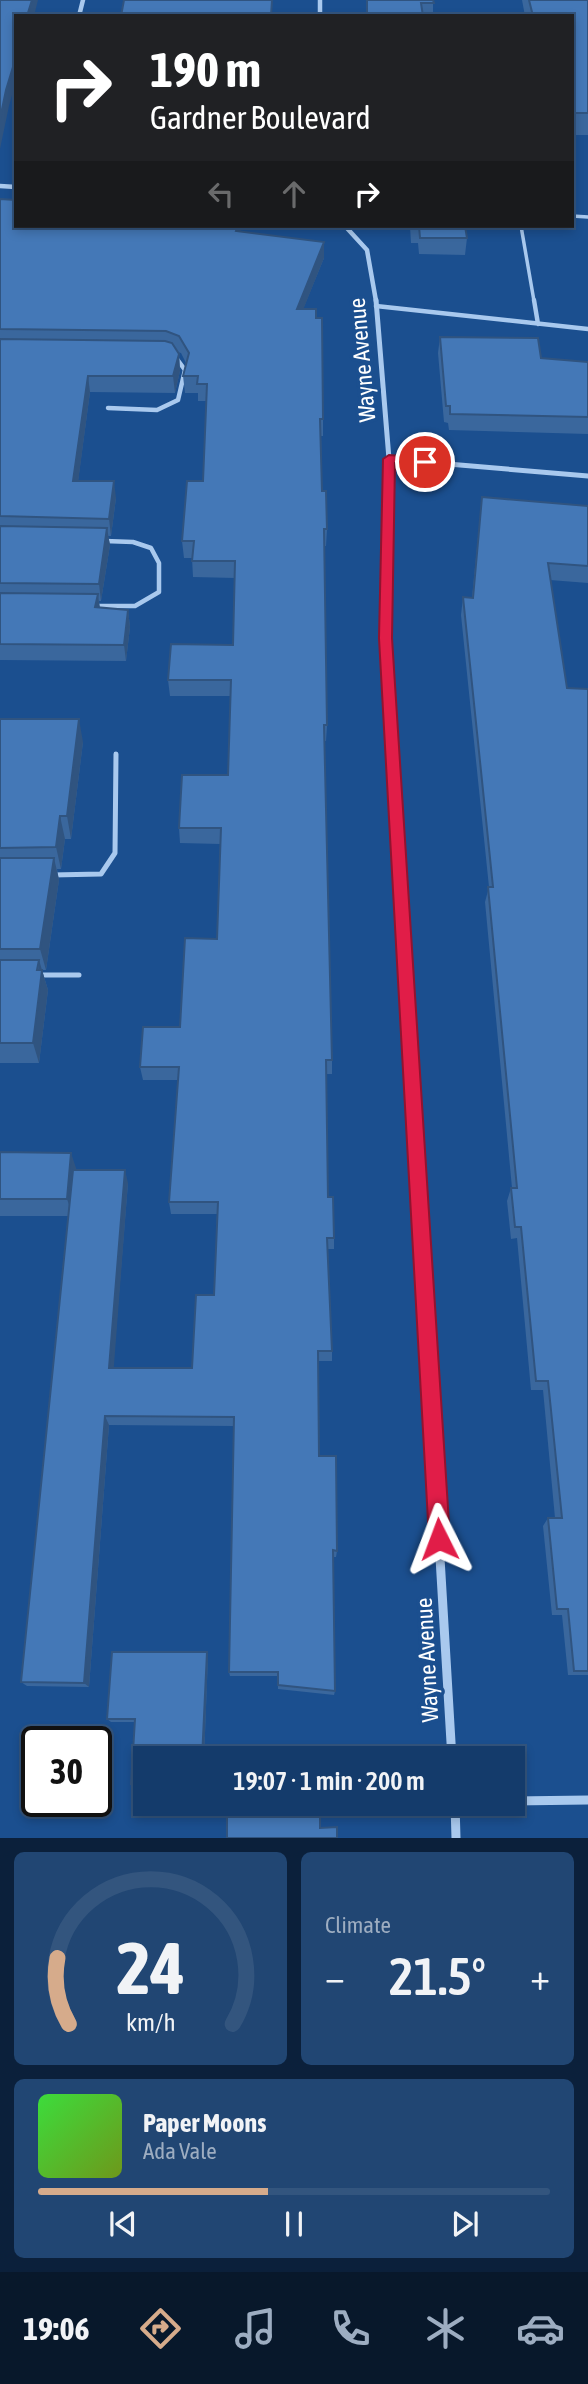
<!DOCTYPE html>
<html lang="en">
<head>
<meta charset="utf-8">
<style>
  :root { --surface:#143b6b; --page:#214673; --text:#f1f3f6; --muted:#9dadc1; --line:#33557e; --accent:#d6ab8b }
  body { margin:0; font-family:"Asap Condensed",sans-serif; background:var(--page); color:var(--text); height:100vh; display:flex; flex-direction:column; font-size:26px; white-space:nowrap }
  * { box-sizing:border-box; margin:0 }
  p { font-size:23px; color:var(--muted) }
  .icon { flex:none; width:38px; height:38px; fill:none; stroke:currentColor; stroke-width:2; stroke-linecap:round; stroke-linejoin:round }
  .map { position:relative; height:1838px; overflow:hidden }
  .side { display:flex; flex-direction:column; gap:14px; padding:14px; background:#0b203b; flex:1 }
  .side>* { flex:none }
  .hud { position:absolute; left:14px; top:14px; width:560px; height:214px; border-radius:0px; box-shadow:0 4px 10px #0003,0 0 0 2px var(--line); background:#202124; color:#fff; overflow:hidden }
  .speed { position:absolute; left:21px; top:1726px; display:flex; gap:14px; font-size:35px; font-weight:700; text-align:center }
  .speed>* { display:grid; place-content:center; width:91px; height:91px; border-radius:50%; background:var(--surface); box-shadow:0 4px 10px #0003,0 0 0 2px var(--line); line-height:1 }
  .speed .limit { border:4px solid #111; border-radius:10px; background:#fff; color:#111 }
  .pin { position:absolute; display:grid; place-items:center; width:60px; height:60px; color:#fff; margin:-30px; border:4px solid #fff; border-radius:50%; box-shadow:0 2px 7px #0007 }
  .me { position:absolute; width:77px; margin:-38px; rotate:357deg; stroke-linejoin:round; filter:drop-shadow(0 0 5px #0008) }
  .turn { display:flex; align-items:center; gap:24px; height:147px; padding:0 21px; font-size:32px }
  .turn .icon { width:91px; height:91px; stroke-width:2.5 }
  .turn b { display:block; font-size:49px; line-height:60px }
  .lanes { display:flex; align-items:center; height:66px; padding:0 21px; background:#0003; justify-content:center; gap:35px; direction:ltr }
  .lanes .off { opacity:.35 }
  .big { font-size:52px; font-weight:600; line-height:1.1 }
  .side .card { flex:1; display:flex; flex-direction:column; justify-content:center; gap:10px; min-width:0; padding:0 24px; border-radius:10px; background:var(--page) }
  .side .dial { align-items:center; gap:0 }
  .dial svg { height:182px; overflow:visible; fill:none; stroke:var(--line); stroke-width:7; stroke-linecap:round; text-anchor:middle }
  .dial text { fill:var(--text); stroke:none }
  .song { display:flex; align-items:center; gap:21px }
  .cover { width:84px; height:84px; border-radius:10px; background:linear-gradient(135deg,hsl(120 70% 55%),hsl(80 70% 35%)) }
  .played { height:7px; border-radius:4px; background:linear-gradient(90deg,var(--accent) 45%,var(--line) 45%) }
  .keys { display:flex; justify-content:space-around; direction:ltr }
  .heat { display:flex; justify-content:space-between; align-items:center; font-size:38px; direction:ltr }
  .side .tiles { flex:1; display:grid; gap:14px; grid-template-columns:1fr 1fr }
  .card:last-child { grid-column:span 2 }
  .trip { position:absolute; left:133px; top:1746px; width:392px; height:70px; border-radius:0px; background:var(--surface); box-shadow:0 4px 10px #0003,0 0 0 2px var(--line); font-weight:600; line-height:70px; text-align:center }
  .tab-bar { display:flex; height:112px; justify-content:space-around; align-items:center; background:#08182b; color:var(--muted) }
  .tab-bar .icon { width:49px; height:49px }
  .tab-bar .current { color:var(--accent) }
  .tab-bar b { font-size:32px; color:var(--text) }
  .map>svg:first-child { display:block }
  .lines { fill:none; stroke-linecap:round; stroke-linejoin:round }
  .lane-far2 { stroke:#a9c9ee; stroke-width:3.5 }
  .lane-far1 { stroke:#a9c9ee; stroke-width:4.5 }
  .lane { stroke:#a9c9ee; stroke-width:5 }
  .street-far3 { stroke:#a9c9ee; stroke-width:4.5 }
  .street-far2 { stroke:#a9c9ee; stroke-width:5 }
  .street-far1 { stroke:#a9c9ee; stroke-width:7 }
  .street { stroke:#a9c9ee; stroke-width:9 }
  .wall { fill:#3a679d }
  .shaded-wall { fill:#305480 }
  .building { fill:#4478b7; stroke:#305480; stroke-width:2 }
  .route { fill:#e11d48; stroke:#92132f; stroke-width:2 }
  .labels { text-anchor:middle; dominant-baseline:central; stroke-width:7; stroke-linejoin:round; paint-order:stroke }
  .street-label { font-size:23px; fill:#fff; stroke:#1b4f8f }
</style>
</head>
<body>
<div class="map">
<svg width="588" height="1838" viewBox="0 0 588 1838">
  <rect width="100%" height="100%" fill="#1b4f8f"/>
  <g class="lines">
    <!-- lane-far2 -->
    <path class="lane-far2" d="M572,216L588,217
      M521,226L534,301"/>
    <!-- lane-far1 -->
    <path class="lane-far1" d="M534,300L538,324
      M376,306L588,329
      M108,408L157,410L178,400L185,370L174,355
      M93,606H135L159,592V563L151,548L133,542L105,541"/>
    <!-- lane -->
    <path class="lane" d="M52,875L101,874L115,853L116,754
      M37,975H79"/>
    <!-- street-far3 -->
    <path class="street-far3" d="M320,0V16
      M79,16L83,0
      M0,186L16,187
      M345,226L367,250L376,301"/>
    <!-- street-far2 -->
    <path class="street-far2" d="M376,300L389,459L386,637L389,690
      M389,459L588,476"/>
    <!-- street-far1 -->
    <path class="street-far1" d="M389,688L419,1191"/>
    <!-- street -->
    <path class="street" d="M418,1189L452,1759
      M513,1801L588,1800
      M455,1804L456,1838"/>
  </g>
  <!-- wall -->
  <path class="wall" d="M366,0H433V16H366Z
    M522,0H588V135H572V16H525Z
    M0,199L240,231L324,258L303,309L323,419V436H321L322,491L327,529L326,546H324L327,725L326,741H324L332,1060V1074H326L328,1197L334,1238V1249H328L332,1351V1361H318L319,1456L337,1551L336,1557H333L335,1691L334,1695L278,1689V1676H230L229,1672L234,1426L109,1425L89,1687L27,1686L21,1682L68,1216H0V1152L128,1183L113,1368H192L214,1295L217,1214H171L169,1202L178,1080H143L140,1067L180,1027L217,939L220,844L180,843L179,828L228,775L231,696H170L168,680L233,645L235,578L193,577L192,558H184L182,541L203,481L206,401H198V393H185L183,376L186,363L181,353L177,352L179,354L180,371L175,393L90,392L78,481L116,498L111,536H108L110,545L101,601H99L100,608L128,610L130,627L126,661L0,660Z
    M410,226H465L467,238L465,255L419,254L418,243H411Z
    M440,337L541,358L588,362V434L449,430L448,423L444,422L438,353Z
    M482,497L588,506V583L550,580L567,688L588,689V1675H568L562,1615H552L543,1526L548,1518H555L543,1390H531L517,1238L511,1239L507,1201L511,1188H512L485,902L489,887L461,615L463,597L472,598Z
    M0,719L83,742L71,839H65L61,869H57L59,880L46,970H42L48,990L39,1063H0Z
    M207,1652L208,1656L204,1759H145V1786H134L131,1784L135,1722H111L107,1719Z"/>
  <!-- shaded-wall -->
  <path class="shaded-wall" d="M32,0H38L34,16H27Z
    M16,57V81L9,106L0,149V119L6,90Z
    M235,226H243L238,236Z
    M324,242V258L297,325V309Z
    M179,354L180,371L175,393L173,376Z
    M88,376L90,392L76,498L73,481Z
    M114,481L116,498L111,536L109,519Z
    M107,528L110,545L101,601L99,584Z
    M98,594L100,611L95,607Z
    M128,610L130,627L126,661L124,645Z
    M79,719L83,742L71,839L67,816Z
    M60,816L65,839L61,869L56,847Z
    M54,858L59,880L46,970L40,949Z
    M39,960L48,990L39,1063L33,1043Z
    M71,1153L77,1171L73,1216L67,1199Z
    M125,1170L128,1183L113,1378L109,1368Z
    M105,1416L109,1425L89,1687L84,1683Z
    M207,1652L208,1656L204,1759H202Z"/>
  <!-- building -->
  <path class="building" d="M0,0H32L27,16H16V57L6,90L0,119Z
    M124,0H272L271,16H121Z
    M367,0H433L434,3H421L423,16H367Z
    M529,0H588V113H572V16H533Z
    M0,199L16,200V226H238L236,231L324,242L297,309H316V318H322L323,419H320L322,491H326L327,529H324L327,725H324L332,1060H326L328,1197H333L334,1238H327L332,1351H318L319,1456H336L337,1551L333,1550L335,1691L278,1685V1672H229L234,1417L105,1416L84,1683L21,1682L73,1170H125L109,1368H192L196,1295H214L218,1202H169L179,1067H140L143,1027H180L185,938L217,939L221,828H179L182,775H228L231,680H168L171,644L233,645L235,561H192L194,541H182L187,481H203L207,384H197L198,376H183L189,353L179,336L166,331L0,329Z
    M412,226H465L467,238H420L419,226Z
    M440,337L538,338L541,358L588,362V417L450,414V406H446Z
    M0,339L165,341L172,343L179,354L173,376H88L73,481H114L109,519L0,516Z
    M482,497L588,506V566L548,563L567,688L588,689V1671H574L568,1609H557L548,1518H562L548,1381H536L521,1227H515L511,1188H517L488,887H493L463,597L473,598Z
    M0,526L107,528L99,584L0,583Z
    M0,593L98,594L95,607L128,610L124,645L0,644Z
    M0,719H79L67,816H60L56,847L0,848Z
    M0,858H54L40,949H0Z
    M0,960H39L37,970H42L33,1043H0Z
    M0,1152L71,1153L67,1199H0Z
    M112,1652H207L202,1759H145V1784H131L135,1719H107Z
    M274,1751H320V1759H274Z
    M227,1804H320V1828L337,1827V1838H227Z"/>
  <!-- route -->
  <path class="route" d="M389,455L425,458L431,462L425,466L395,463L392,638L450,1539L446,1547L439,1550L432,1547L429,1539L379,638L383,459Z"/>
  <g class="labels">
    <!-- street labels -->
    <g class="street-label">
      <text transform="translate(362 360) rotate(-95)">Wayne Avenue</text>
      <text transform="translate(427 1660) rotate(-93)">Wayne Avenue</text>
    </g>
  </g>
</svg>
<div class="speed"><div class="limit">30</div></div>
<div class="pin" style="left:425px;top:462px;background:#d93025"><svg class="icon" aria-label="arrive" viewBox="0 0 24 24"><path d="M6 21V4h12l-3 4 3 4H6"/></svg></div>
<svg class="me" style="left:439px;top:1539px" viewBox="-20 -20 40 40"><path d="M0-17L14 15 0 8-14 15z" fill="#e11d48" stroke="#fff" stroke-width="4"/></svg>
<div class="trip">19:07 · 1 min · 200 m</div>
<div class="hud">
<div class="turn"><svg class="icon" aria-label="right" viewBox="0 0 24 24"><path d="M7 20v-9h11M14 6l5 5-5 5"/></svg><div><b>190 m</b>Gardner Boulevard</div></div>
<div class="lanes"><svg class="icon off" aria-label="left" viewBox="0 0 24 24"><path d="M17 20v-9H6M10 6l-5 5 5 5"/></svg><svg class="icon off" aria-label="ahead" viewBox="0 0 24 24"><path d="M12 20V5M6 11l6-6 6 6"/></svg><svg class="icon" aria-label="right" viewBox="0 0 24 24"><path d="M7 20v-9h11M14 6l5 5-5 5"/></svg></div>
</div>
</div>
<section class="side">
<div class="tiles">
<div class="card dial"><svg viewBox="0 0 100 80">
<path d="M14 69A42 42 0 1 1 86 69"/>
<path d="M14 69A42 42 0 0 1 9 40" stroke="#d6ab8b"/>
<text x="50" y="56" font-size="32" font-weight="700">24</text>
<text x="50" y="72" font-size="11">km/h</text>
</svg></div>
<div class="card"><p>Climate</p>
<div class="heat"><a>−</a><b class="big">21.5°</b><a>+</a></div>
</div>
<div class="card">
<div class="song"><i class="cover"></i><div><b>Paper Moons</b><p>Ada Vale</p></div></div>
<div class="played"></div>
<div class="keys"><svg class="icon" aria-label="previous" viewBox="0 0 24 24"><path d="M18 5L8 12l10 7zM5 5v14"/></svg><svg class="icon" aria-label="pause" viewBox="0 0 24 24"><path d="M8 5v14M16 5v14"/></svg><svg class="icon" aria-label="next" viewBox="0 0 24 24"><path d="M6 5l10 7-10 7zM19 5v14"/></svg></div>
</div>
</div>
</section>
<nav class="tab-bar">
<b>19:06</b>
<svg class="icon current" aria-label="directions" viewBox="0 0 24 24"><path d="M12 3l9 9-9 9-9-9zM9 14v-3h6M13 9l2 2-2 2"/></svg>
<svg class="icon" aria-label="music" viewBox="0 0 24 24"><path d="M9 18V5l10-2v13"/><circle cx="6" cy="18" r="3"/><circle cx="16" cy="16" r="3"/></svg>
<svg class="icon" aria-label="phone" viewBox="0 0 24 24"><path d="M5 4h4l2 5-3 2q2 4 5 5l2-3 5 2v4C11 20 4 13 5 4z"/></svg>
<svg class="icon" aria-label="climate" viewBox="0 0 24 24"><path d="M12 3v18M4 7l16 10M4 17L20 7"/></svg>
<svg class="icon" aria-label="car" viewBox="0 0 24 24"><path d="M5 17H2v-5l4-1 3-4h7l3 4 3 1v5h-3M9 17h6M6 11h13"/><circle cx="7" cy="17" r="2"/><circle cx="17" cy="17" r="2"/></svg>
</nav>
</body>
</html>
